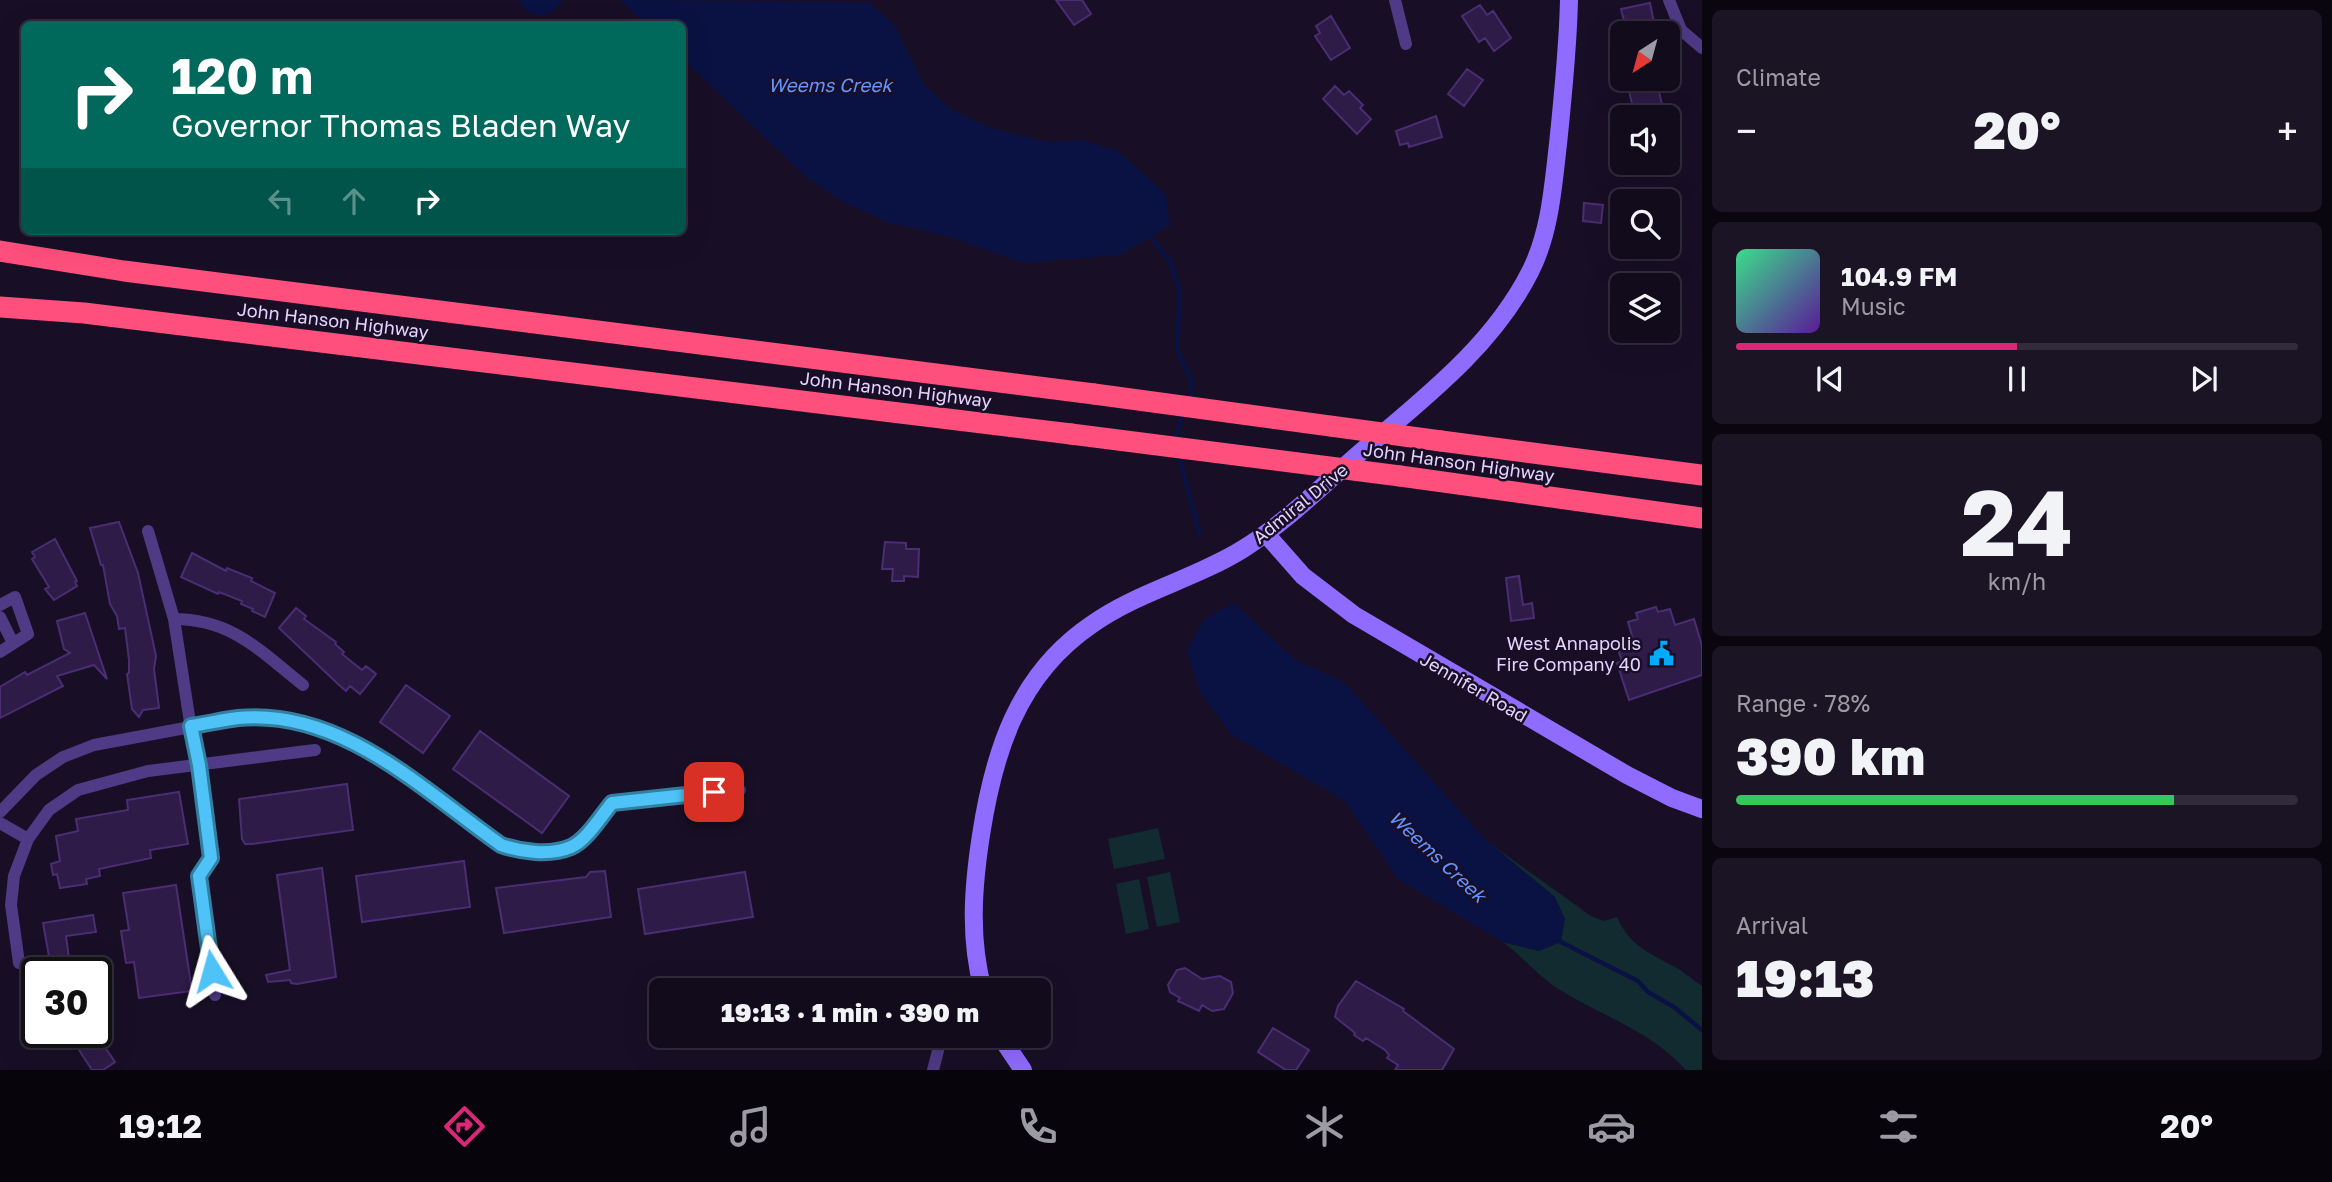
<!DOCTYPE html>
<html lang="en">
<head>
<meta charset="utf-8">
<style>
  :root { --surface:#120b1c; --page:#1b1425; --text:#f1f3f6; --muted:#9c9ba3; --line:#312b3b; --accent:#db2777 }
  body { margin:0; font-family:"Golos Text",sans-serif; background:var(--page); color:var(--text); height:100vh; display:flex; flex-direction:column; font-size:26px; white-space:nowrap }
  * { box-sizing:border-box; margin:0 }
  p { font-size:23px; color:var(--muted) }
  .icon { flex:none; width:38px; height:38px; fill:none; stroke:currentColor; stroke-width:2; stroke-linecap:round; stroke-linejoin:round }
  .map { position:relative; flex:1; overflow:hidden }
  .drawer { display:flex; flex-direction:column; gap:10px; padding:10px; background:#0a060f; width:630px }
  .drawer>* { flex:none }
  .top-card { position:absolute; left:21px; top:21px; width:665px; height:214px; border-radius:10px; box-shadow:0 7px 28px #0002,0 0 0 2px var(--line); background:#00695c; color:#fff; overflow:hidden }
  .needle { width:46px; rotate:216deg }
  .buttons { position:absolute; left:1610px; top:21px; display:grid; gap:14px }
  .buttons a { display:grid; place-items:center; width:70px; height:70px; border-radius:10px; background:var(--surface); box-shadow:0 7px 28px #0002,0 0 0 2px var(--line); font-size:35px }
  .speed { position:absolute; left:21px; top:957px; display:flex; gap:14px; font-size:35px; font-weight:700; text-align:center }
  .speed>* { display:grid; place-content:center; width:91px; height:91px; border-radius:50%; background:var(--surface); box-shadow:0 7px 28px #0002,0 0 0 2px var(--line); line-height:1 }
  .speed .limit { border:4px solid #111; border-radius:10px; background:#fff; color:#111 }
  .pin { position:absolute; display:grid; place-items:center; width:60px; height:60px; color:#fff; margin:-30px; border-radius:14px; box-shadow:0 4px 10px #0006 }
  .me { position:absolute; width:77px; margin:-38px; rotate:352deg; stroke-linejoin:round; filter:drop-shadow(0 0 5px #0008) }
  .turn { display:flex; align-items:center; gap:24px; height:147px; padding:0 35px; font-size:32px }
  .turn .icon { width:91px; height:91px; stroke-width:2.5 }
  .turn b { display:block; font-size:49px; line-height:60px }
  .lanes { display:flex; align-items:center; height:66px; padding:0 35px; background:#0003; justify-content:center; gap:35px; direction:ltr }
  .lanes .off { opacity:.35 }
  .big { font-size:52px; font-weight:800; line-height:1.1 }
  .drawer .widget { flex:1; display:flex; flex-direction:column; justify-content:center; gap:10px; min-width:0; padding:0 24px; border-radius:10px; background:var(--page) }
  .drawer .dial { align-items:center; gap:0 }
  .dial b { font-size:91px; line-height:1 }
  .song { display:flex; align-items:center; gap:21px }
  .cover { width:84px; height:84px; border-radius:10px; background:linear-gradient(135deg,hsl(150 70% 55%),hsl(270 70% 35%)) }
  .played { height:7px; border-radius:4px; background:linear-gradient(90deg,var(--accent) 50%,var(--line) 50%) }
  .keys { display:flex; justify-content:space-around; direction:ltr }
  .heat { display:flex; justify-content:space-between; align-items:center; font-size:38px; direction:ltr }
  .charge { height:10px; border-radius:5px; background:linear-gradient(90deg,#34c759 78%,var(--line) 0) }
  .trip { position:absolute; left:649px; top:978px; width:402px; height:70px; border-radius:10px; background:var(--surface); box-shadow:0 7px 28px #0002,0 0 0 2px var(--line); font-weight:800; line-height:70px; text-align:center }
  .tabs { display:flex; height:112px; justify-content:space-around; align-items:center; background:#07040b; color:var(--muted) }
  .tabs .icon { width:49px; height:49px }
  .tabs .selected { color:var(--accent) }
  .tabs b { font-size:32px; color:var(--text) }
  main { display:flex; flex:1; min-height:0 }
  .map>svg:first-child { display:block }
  .green { fill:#122b30 }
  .water { fill:#0a1244 }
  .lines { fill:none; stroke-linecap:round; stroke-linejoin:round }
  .stream { stroke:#0a1244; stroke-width:4.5 }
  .building { fill:#2e1b47; stroke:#4b2d73; stroke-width:2 }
  .street { stroke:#4e3a85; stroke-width:12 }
  .secondary { stroke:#906bff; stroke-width:18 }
  .highway { stroke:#ff4f7c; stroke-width:21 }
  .highway-bridge { stroke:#ff4f7c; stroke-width:21 }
  .route-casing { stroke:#337fa1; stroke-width:18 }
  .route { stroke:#4fc3f7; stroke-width:12 }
  .labels { text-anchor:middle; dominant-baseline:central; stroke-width:5; stroke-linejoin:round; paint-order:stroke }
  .street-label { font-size:18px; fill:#e3d4ff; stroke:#180f26 }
  .poi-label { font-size:18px; fill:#e3d4ff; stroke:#180f26; text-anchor:end }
  .water-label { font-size:19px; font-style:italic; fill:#6293ff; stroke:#180f26 }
</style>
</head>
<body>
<main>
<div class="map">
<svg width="1702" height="1070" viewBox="0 0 1702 1070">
  <rect width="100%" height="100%" fill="#180f26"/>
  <!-- green -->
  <path class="green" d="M1158,828L1165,859L1114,869L1108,839Z
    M1485,840L1591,916L1604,921L1617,917C1629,945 1649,953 1675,967C1684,972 1693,980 1702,986V1070H1686C1650,1030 1601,1016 1557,988C1537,975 1522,956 1503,942L1539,951Z
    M1170,872L1180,922L1157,927L1147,877Z
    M1139,879L1149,929L1126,934L1116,884Z"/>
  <!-- water -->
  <path class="water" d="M518,0H562L554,11L538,16L526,10Z
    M620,0L868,2L893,23L924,84L949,108L990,128L1048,142L1082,140L1118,151L1166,194L1170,225L1120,255L1024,263L947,236L887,222L842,201L806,177L683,59L682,24H646Z
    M1234,603L1293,658L1345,683L1485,839L1555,897L1565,919L1561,942L1539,951L1503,942L1398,879L1344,800L1232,735L1200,692L1187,651L1204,619Z"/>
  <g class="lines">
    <!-- stream -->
    <path class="stream" d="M1148,234L1170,261L1180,292L1177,350L1193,383L1189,400
      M1175,439L1184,412
      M1179,455L1200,535
      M1559,941L1638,981L1648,992L1674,1007L1702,1030"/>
  </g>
  <!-- building -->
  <path class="building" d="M1056,0H1082L1091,14L1074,25Z
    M1650,3L1656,33H1627L1621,9Z
    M1480,5L1487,15L1493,11L1511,38L1494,51L1485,38L1479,42L1462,16Z
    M1331,16L1350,48L1331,60L1315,36L1320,33L1316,26Z
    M1467,69L1483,80L1464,106L1448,94Z
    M1639,79H1656L1665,117H1635L1627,82Z
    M1335,86L1344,95L1349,91L1363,105L1360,108L1371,119L1357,134L1323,99Z
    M1436,116L1442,137L1409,147L1408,143L1400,145L1396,131Z
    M1584,203L1603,205L1601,223L1583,221Z
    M119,522L138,573L156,656L154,669L159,708L143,710L139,717L132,709L127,674L129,673V660L125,628L119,629L117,616L110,604L103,565H101L90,528Z
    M55,539L77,581L75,582L77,586L54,600L45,589L49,587L32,559L35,557L32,552Z
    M885,542L906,543V549H919L918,577L904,576V581H892L893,569H882Z
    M192,553L226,571L227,568L252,578L251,581L275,593L265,617L252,611L253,609L241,604L242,601L219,592L218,594L181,577Z
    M1519,576L1523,605L1532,603L1534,618L1511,621L1506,578Z
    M1656,607L1658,612L1670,609L1675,625L1694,619L1702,646V675L1629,700L1617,663L1622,661L1616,644L1633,639L1628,622L1638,619L1636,613Z
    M296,608L306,616L304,619L336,642L335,644L344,652L342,654L362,670L366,666L376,674L360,694L350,686L346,691L339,685L279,628Z
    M85,613L107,679L94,665L57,676L63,686L0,718V687L25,672L27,675L70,653L64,649L57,621Z
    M406,685L450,716L423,753L380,722Z
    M480,731L569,796L542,833L453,769Z
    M347,784L353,830L252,844H245L242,839L239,799Z
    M179,792L188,844L150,850L151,858L99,869L100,876L86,879L87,884L60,888L57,874L53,875L51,864L60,861L56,836L78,831L76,819L128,810L127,800Z
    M464,861L470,907L362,922L356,876Z
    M322,868L336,977L297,984L291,983L290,980L268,982L266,975L290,970L277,875Z
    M605,871L611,917L504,933L496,888L586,877L590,872Z
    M745,872L753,917L645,934L638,889Z
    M176,885L192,991L139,998L134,962L126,963L121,931L129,930L123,893Z
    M93,915L96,932L66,936L71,973H52L43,923Z
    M1185,968L1202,979L1220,976L1231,982L1233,993L1224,1009L1212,1011L1202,1005L1199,1011L1178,1001L1180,998L1170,992L1168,985L1177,970Z
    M1356,981L1404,1009L1403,1011L1454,1049L1442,1070H1395L1398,1065L1387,1058L1389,1055L1385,1050L1366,1038L1363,1041L1354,1035L1355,1033L1335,1017L1338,1006Z
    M1273,1028L1309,1050L1296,1070H1286L1258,1052Z
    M98,1037L115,1062L103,1070H92L79,1050Z"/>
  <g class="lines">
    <!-- street -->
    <path class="street" d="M1395,0L1406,44
      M1669,0L1681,30L1702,48
      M148,531L174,619L211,858L199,876L215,995
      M0,605L15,597L28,634L0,652
      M0,617L13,643
      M174,619C232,619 260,651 303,685
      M0,812L36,775L63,757L94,745L239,718L272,719L302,723L338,735L373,753L501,845C520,852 550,856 571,847C587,840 601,816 612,803L740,790
      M0,823L28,839
      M19,963L11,905L14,876L28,839L49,810L78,790L148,771L315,750
      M933,1070L940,1043L946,1036"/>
    <!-- secondary -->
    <path class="secondary" d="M1266,534L1303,576L1354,615L1627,775L1672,798L1702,809
      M983,990C969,938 973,887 981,835C994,751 1018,675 1091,625C1137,592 1195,579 1243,549C1283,524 1318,490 1354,458C1419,402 1491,349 1530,272C1550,233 1553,187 1558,144C1563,96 1568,48 1569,0
      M1000,1036L1023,1070"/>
    <!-- highway -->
    <path class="highway" d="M0,251L124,271L1094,394
      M0,307L84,313L1071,434
      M1441,441L1702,475
      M1400,476L1702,518"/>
    <!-- highway-bridge -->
    <path class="highway-bridge" d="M1094,394L1441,441
      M1071,434L1400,476"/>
  </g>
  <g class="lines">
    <defs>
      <path id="route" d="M212,971L199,876L211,858L199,765L191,726C206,724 222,720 238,718C341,708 423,790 501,845C521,852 550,856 571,847C587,840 601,816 612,803L714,792"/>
    </defs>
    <!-- route casing -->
    <use href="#route" class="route-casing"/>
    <!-- route -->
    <use href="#route" class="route"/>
  </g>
  <!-- icons -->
  <defs>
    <symbol id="civic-bare" viewBox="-9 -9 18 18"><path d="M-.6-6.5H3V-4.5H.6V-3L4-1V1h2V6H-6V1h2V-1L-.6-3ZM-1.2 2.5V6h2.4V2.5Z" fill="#00acff" stroke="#180f26" stroke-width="2.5" paint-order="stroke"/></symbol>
  </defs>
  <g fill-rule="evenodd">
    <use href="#civic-bare" x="1644" y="636" width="35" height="35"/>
  </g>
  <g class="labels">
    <!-- street labels -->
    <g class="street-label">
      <text transform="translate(333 320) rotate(7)">John Hanson Highway</text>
      <text transform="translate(896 389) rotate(7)">John Hanson Highway</text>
      <text transform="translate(1459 462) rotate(8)">John Hanson Highway</text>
      <text transform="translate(1300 503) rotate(-39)">Admiral Drive</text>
      <text transform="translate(1474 687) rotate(30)">Jennifer Road</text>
    </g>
    <!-- poi labels -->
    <g class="poi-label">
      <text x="1641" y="643">West Annapolis<tspan x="1641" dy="21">Fire Company 40</tspan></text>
    </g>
    <!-- water labels -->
    <g class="water-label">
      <text x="830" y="84">Weems Creek</text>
      <text transform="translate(1438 856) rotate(43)">Weems Creek</text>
    </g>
  </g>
</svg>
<div class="buttons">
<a><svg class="needle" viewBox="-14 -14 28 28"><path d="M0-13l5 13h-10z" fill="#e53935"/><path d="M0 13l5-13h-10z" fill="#9c9ba3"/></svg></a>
<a><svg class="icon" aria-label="sound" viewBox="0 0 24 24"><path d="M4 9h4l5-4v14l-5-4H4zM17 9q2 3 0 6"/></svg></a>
<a><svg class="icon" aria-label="search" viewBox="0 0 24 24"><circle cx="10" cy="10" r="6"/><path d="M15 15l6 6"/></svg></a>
<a><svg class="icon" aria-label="layers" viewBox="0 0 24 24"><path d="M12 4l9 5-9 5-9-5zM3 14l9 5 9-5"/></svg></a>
</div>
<div class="speed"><div class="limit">30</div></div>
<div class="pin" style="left:714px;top:792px;background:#d93025"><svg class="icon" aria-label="arrive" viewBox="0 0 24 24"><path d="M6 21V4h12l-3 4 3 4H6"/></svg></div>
<svg class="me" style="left:212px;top:971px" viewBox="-20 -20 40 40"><path d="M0-17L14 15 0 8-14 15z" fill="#4fc3f7" stroke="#fff" stroke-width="4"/></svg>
<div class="trip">19:13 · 1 min · 390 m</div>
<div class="top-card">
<div class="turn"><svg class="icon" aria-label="right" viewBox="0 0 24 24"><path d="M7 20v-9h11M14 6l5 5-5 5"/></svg><div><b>120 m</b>Governor Thomas Bladen Way</div></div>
<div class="lanes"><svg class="icon off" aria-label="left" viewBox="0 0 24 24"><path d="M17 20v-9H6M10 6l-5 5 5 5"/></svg><svg class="icon off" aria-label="ahead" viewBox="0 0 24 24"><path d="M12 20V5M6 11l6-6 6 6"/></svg><svg class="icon" aria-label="right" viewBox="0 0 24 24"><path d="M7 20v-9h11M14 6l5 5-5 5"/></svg></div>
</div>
</div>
<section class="drawer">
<div class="widget"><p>Climate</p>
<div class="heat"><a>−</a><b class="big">20°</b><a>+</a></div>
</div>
<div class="widget">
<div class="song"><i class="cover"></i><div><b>104.9 FM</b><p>Music</p></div></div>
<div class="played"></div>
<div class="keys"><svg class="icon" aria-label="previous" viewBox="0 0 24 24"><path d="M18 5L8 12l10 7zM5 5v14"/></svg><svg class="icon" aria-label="pause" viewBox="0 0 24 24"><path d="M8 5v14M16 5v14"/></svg><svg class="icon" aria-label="next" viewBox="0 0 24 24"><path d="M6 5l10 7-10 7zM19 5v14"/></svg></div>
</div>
<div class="widget dial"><b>24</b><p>km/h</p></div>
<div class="widget"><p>Range · 78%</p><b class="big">390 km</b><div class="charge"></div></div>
<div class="widget"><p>Arrival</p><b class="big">19:13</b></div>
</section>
</main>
<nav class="tabs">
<b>19:12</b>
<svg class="icon selected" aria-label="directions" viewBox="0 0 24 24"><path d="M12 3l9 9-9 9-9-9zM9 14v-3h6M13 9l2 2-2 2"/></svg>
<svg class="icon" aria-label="music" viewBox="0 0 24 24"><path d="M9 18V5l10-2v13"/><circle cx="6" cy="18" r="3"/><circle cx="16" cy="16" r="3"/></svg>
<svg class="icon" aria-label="phone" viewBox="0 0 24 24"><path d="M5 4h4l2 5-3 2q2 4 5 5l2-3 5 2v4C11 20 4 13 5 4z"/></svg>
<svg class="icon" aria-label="climate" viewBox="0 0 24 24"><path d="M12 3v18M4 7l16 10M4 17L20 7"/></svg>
<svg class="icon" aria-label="car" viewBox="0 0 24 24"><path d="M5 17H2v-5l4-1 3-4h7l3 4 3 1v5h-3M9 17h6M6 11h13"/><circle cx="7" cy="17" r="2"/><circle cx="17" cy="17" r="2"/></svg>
<svg class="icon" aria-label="filters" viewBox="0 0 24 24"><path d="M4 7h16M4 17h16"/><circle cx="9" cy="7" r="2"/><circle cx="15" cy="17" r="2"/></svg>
<b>20°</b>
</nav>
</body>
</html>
